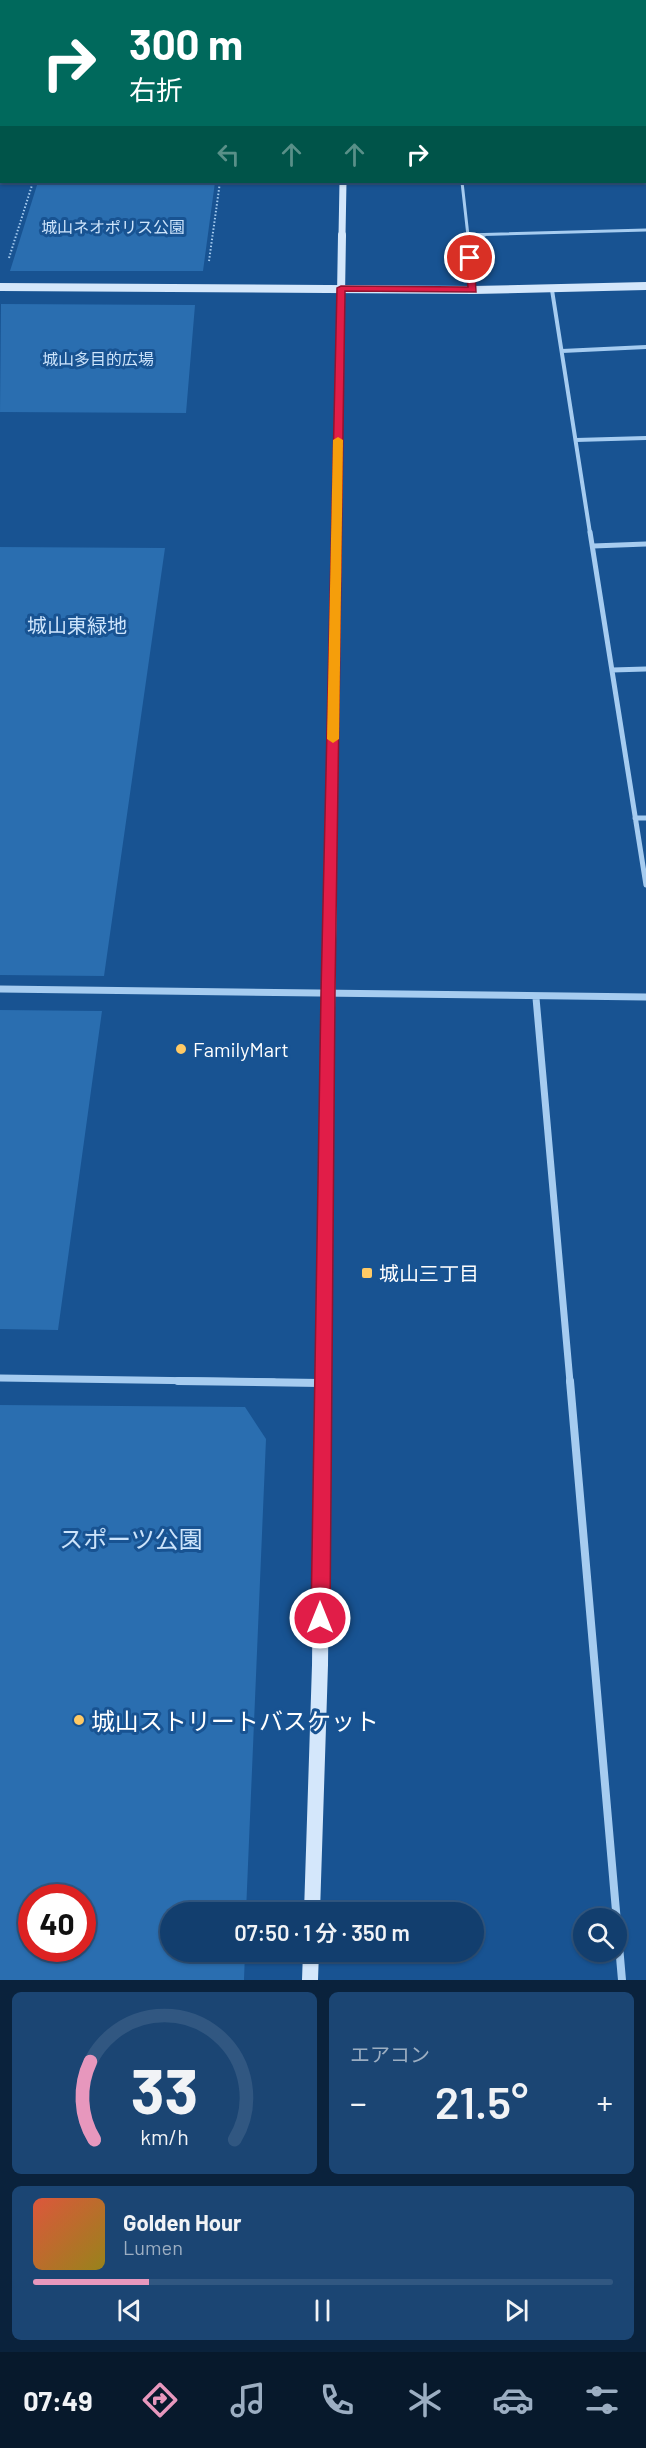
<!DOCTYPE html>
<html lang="ja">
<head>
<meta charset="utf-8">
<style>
  :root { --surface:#123e6e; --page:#1b4573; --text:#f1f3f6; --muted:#9caec2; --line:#315781; --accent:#e797bd }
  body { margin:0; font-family:Barlow,"Noto Sans JP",sans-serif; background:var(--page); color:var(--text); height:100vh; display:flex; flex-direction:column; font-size:22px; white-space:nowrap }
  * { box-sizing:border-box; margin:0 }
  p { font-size:20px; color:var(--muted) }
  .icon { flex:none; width:33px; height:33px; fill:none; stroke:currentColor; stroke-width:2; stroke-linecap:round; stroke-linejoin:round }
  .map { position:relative; height:1980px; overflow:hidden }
  .side { display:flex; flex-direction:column; gap:12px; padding:12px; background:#0a223c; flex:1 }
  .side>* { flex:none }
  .top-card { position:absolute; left:0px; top:0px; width:646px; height:183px; box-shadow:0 2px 4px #0004,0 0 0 2px var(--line); background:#00695c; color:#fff; overflow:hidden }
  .fabs { position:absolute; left:573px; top:1908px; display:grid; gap:12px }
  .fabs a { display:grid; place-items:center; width:54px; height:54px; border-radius:50%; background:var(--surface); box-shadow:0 2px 4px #0004,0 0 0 2px var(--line); font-size:30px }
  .speed { position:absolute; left:18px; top:1884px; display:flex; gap:12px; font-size:30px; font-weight:700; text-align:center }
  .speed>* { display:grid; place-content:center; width:78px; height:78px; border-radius:50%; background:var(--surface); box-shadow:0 2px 4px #0004,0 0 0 2px var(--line); line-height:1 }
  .speed .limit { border:9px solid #d22; background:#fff; color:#111 }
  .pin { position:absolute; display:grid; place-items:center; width:51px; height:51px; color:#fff; margin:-26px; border:3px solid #fff; border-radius:50%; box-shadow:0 2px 6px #0007 }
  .me { position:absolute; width:66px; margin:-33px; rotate:0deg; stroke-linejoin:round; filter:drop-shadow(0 0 4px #0008) }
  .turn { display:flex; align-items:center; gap:21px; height:126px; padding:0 30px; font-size:27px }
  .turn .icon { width:78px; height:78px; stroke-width:2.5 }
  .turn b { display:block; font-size:42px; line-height:51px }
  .lanes { display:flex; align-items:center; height:57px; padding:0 30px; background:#0003; justify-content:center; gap:30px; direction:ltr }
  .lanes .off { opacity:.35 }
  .big { font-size:45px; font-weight:600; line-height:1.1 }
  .side .card { flex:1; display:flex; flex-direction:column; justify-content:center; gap:9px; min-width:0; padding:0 21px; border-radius:9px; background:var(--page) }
  .side .dial { align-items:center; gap:0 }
  .dial svg { height:156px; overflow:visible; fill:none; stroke:var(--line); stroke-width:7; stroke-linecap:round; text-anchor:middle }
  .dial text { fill:var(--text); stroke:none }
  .song { display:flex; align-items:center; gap:18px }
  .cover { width:72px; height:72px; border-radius:9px; background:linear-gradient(135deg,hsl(10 70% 55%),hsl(50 70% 35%)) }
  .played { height:6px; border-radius:3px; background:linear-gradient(90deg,var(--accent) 20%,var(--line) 20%) }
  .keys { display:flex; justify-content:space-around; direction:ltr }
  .heat { display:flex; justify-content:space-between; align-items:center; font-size:33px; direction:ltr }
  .side .tiles { flex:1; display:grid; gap:12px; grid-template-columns:1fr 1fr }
  .card:last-child { grid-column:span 2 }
  .trip { position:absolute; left:160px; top:1902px; width:324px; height:60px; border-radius:30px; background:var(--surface); box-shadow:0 2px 4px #0004,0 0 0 2px var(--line); font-weight:600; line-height:60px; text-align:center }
  .tab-bar { display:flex; height:96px; justify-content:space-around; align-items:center; background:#07192c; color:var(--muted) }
  .tab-bar .icon { width:42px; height:42px }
  .tab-bar .active { color:var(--accent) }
  .tab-bar b { font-size:27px; color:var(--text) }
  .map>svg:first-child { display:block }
  .green { fill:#2a6eb0; fill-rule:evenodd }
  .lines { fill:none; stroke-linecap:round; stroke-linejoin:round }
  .path { stroke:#a6ccf0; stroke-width:2; stroke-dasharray:1.5 2; stroke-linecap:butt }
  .street-far4 { stroke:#a6ccf0; stroke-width:3 }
  .street-far3 { stroke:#a6ccf0; stroke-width:4 }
  .street-far2 { stroke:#a6ccf0; stroke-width:5 }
  .street-far1 { stroke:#a6ccf0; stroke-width:7 }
  .street { stroke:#a6ccf0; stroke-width:8 }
  .secondary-far4 { stroke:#d4e7fb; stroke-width:7 }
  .secondary-far3 { stroke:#d4e7fb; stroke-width:8 }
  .secondary-far2 { stroke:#d4e7fb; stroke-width:10 }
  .secondary-far1 { stroke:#d4e7fb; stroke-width:13 }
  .secondary { stroke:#d4e7fb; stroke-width:16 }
  .route { fill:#e11d48; stroke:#92132f; stroke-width:1.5 }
  .slow { fill:#f59e0b }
  .poi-dot { fill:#ffca65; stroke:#185392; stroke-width:2 }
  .labels { text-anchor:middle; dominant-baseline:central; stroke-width:6; stroke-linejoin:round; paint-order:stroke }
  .far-park-label { font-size:16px; fill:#cde4fb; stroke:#185392 }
  .park-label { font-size:20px; fill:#cde4fb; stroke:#185392 }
  .poi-label { font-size:20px; fill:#fff; stroke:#185392; text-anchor:start }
  .near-park-label { font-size:24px; fill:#cde4fb; stroke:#185392 }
  .near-poi-label { font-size:24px; fill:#fff; stroke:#185392; text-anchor:start }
</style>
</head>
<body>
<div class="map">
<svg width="646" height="1980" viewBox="0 0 646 1980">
  <rect width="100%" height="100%" fill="#185392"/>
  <!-- green -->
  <path class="green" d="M38,182H215L203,271H10Z
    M1,304L195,305L186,413L0,412Z
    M0,547L165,548L104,976L0,975Z
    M0,1010L102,1011L58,1330L0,1329Z
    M0,1405L245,1407L266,1439L246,1912H171V1952H245L244,1980H0ZM32,1898H82V1948H32Z"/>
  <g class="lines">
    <!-- path -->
    <path class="path" d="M9,258L33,182
      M209,261L220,182"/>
    <!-- street-far4 -->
    <path class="street-far4" d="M634,2L646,0
      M0,51L2,47
      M462,182L468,236
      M467,235L646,230"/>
    <!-- street-far3 -->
    <path class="street-far3" d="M467,235L473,290
      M467,235H484
      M552,290L590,533
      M562,351L646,347
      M576,440L646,438"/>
    <!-- street-far2 -->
    <path class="street-far2" d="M590,532L646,885
      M593,546L646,544
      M612,670L646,669
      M635,818H646"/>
    <!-- street-far1 -->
    <path class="street-far1" d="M0,989L646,997
      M536,998L570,1382
      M0,1378L274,1382"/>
    <!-- street -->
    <path class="street" d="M178,1381L320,1383
      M570,1381L622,1980"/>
    <!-- secondary-far4 -->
    <path class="secondary-far4" d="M342,236L343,182"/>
    <!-- secondary-far3 -->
    <path class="secondary-far3" d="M0,287L473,290L646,286
      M337,533L342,235"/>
    <!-- secondary-far2 -->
    <path class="secondary-far2" d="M330,908L337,532"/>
    <!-- secondary-far1 -->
    <path class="secondary-far1" d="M323,1382L330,907"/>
    <!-- secondary -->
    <path class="secondary" d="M312,1912L320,1665L323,1381
      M310,1980L311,1952"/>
  </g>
  <!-- route -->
  <path class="route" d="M470,255L474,258L476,292L345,291L335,993L330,1618L327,1625L320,1627L314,1625L311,1618L321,993L337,288L341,286L468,287L465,258Z"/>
  <!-- slow -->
  <path class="slow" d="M338,437L343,440L339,739L333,743L327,739L333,440Z"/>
  <!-- markers -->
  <g class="poi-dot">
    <circle cx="181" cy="1049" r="6"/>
    <rect x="361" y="1267" width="12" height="12" rx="3"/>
    <circle cx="79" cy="1720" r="6"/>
  </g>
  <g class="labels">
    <!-- far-park labels -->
    <g class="far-park-label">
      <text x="113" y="226">城山ネオポリス公園</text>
      <text x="98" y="358">城山多目的広場</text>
    </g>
    <!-- park labels -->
    <g class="park-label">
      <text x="77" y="625">城山東緑地</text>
    </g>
    <!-- poi labels -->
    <g class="poi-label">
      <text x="193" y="1049">FamilyMart</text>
      <text x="379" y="1273">城山三丁目</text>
    </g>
    <!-- near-park labels -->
    <g class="near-park-label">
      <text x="131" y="1538">スポーツ公園</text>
    </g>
    <!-- near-poi labels -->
    <g class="near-poi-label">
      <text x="91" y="1720">城山ストリートバスケット</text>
    </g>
  </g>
</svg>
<div class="fabs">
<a><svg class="icon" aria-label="search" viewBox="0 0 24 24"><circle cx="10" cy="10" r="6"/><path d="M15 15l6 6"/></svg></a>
</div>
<div class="speed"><div class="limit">40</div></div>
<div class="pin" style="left:470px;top:258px;background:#d93025"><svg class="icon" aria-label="arrive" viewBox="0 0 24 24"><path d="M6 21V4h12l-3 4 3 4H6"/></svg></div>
<svg class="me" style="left:320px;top:1618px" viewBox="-20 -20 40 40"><circle r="17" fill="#e11d48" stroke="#fff" stroke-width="3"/><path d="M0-11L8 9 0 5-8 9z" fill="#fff"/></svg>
<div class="trip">07:50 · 1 分 · 350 m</div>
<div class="top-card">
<div class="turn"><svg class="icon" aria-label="right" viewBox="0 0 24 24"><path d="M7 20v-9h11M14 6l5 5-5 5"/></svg><div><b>300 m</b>右折</div></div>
<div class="lanes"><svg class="icon off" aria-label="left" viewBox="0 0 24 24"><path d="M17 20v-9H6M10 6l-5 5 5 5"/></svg><svg class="icon off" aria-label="ahead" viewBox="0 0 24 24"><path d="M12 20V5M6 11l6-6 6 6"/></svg><svg class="icon off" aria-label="ahead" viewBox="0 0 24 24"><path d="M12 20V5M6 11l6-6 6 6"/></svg><svg class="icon" aria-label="right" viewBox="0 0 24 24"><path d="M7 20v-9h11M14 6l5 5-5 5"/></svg></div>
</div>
</div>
<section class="side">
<div class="tiles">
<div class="card dial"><svg viewBox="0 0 100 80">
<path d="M14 69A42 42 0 1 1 86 69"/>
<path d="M14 69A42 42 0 0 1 12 29" stroke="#e797bd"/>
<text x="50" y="56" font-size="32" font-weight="700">33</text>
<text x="50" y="72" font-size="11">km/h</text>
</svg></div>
<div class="card"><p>エアコン</p>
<div class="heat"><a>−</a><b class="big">21.5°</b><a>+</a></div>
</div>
<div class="card">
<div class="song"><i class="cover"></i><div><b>Golden Hour</b><p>Lumen</p></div></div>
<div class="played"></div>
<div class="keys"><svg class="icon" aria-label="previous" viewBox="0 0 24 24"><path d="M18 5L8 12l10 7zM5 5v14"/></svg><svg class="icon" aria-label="pause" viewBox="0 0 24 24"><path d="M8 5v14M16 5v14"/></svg><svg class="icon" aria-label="next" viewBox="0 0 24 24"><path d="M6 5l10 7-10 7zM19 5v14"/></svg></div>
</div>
</div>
</section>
<nav class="tab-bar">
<b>07:49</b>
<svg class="icon active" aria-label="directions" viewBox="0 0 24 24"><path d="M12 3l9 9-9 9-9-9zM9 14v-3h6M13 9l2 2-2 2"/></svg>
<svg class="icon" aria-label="music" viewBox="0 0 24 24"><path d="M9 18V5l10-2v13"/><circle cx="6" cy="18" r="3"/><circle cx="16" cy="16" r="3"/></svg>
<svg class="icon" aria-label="phone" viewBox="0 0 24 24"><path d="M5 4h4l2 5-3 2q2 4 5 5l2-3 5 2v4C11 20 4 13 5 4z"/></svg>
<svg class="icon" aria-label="climate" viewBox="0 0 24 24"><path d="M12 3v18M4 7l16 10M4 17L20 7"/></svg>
<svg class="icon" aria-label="car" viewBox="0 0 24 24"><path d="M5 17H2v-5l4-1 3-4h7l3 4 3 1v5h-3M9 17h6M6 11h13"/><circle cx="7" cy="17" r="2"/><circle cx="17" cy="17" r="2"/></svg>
<svg class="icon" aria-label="filters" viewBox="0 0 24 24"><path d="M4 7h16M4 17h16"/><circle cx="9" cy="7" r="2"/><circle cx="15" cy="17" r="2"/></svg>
</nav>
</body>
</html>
